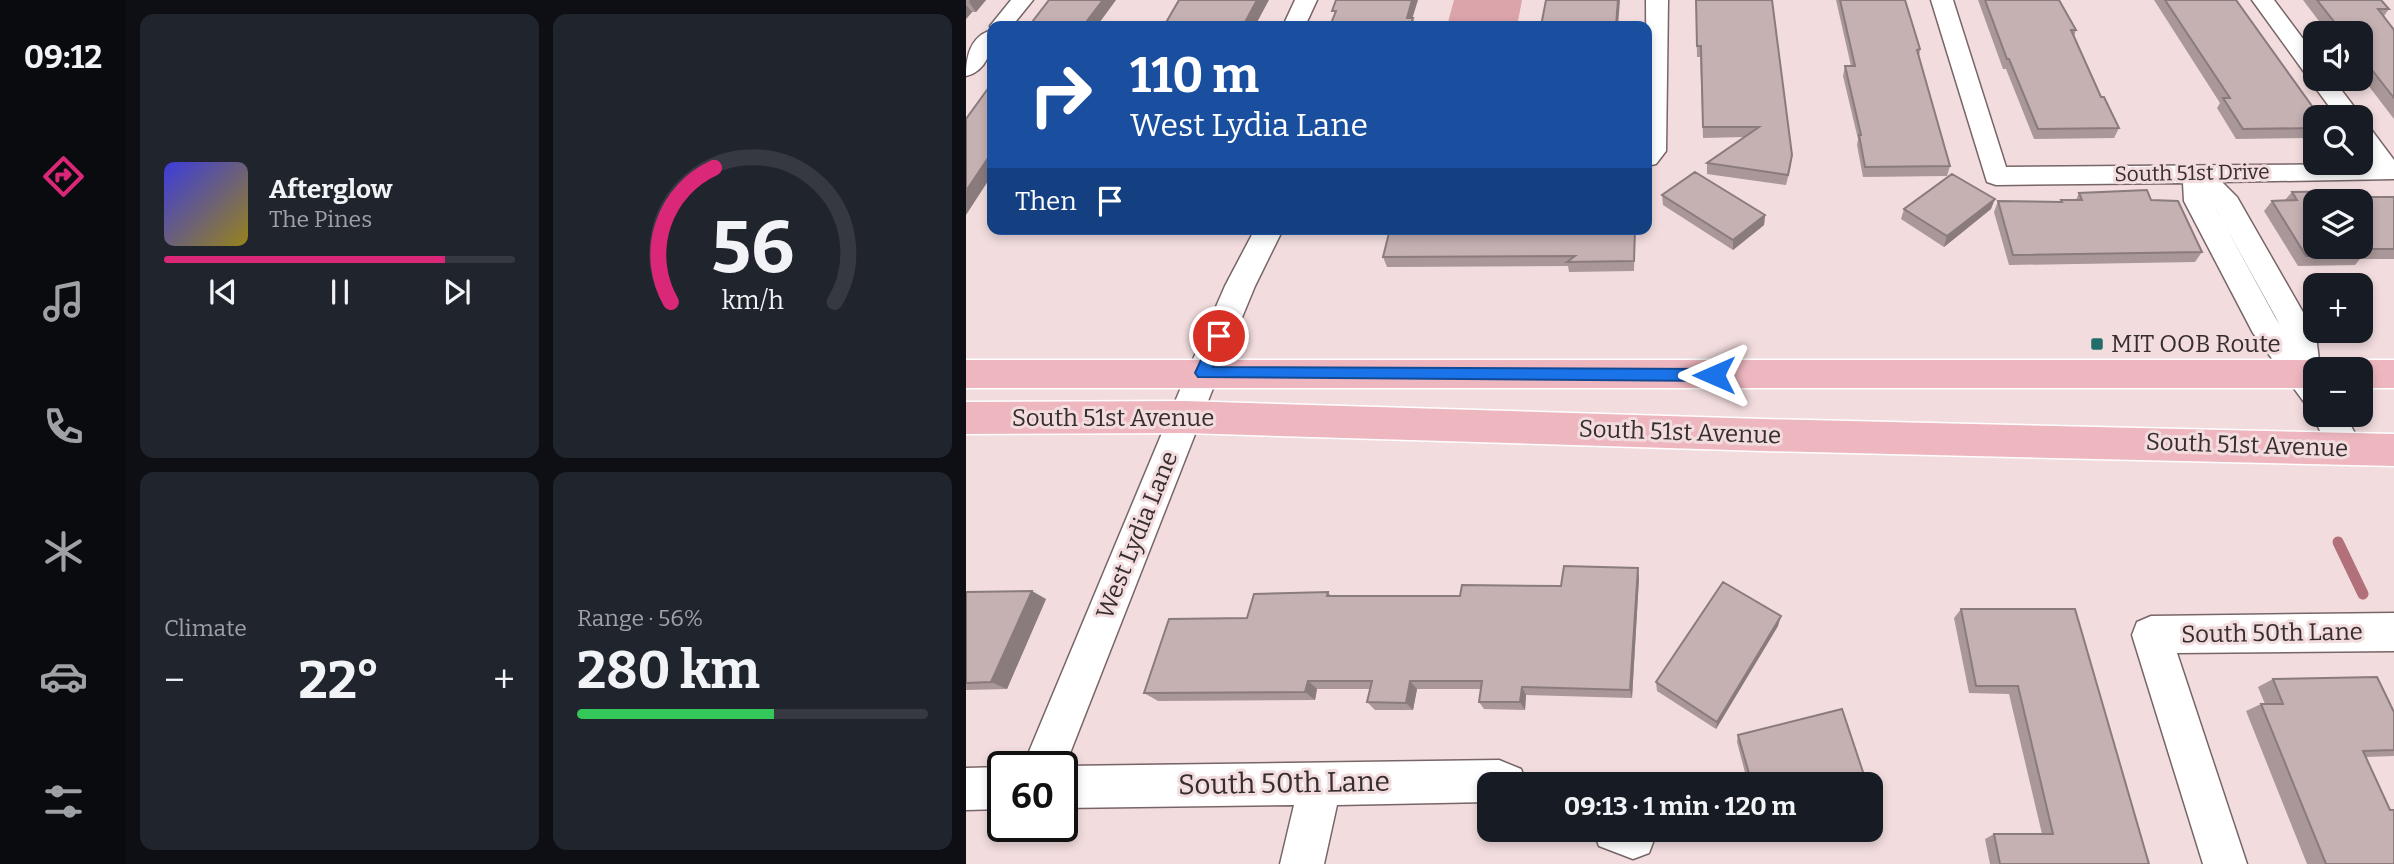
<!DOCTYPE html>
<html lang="en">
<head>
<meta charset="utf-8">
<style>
  :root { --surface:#171b24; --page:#20242c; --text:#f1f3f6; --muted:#9ea1a6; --line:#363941; --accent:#db2777 }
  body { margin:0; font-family:Bitter,serif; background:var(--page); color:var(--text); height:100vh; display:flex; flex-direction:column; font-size:26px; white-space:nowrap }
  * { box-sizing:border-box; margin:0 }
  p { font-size:23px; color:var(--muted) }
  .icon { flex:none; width:38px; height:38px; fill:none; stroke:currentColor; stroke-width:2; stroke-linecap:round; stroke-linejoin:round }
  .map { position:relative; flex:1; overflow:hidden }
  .sheet { display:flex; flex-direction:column; gap:14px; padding:14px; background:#0d0f14; width:840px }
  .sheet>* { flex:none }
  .guide { position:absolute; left:21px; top:21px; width:665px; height:214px; border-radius:14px; box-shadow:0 4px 10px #0003; background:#1a4fa0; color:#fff; overflow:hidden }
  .controls { position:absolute; left:1337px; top:21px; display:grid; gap:14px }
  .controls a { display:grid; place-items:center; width:70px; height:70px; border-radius:14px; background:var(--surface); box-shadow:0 4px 10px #0003; font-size:35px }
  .speed { position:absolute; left:21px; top:751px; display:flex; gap:14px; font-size:35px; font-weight:700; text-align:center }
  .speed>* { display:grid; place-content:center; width:91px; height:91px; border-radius:50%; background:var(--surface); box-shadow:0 4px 10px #0003; line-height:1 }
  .speed .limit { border:4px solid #111; border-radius:10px; background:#fff; color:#111 }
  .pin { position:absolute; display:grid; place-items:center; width:60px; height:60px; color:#fff; margin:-30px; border:4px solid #fff; border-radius:50%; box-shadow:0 2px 7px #0007 }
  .me { position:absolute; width:77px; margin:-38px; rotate:270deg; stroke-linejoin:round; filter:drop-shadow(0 0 5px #0008) }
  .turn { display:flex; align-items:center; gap:24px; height:147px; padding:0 28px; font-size:32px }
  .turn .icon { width:91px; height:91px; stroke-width:2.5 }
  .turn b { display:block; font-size:49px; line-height:60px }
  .then { display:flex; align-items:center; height:66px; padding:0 28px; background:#0003; gap:14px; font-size:26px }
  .big { font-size:52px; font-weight:700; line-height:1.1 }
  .sheet .tile { flex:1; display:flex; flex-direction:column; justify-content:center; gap:10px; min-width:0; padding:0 24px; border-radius:14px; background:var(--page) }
  .sheet .dial { align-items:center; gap:0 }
  .dial svg { height:182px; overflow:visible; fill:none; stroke:var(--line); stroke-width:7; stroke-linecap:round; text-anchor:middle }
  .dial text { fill:var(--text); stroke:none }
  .song { display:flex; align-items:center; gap:21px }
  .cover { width:84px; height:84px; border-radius:10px; background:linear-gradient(135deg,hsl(240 70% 55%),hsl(50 70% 35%)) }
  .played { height:7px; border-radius:4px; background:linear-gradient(90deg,var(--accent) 80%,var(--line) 80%) }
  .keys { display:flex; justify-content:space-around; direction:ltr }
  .heat { display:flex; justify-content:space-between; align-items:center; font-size:38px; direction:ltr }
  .charge { height:10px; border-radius:5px; background:linear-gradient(90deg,#34c759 56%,var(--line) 0) }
  .sheet .tiles { flex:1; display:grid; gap:14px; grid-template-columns:repeat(2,1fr) }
  .trip { position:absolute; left:511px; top:772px; width:406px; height:70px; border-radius:14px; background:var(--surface); box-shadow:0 4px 10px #0003; font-weight:700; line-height:70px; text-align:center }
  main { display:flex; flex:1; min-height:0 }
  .menu { display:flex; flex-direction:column; width:126px; justify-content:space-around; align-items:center; background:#090b0e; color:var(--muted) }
  .menu .icon { width:49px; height:49px }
  .menu .on { color:var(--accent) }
  .menu b { font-size:32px; color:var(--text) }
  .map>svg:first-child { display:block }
  .green { fill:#dba3aa }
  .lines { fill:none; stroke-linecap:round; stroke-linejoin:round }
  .stream { stroke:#b2717a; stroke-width:11 }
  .minor-casing { stroke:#786567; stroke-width:3 }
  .major-casing { stroke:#fff; stroke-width:3 }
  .minor { fill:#fff; fill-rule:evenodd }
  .major { fill:#eeb7bf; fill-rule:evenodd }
  .wall { fill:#a99799 }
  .shaded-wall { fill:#8a7b7d }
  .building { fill:#c5b0b2; stroke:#8a7b7d; stroke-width:2; fill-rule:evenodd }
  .route { fill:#1a73e8; stroke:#114b97; stroke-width:2 }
  .poi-dot { fill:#226d6a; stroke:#f2dcde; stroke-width:2.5 }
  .labels { text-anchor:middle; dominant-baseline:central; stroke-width:6; stroke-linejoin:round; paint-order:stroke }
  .far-street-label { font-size:21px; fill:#362d2e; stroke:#f2dcde }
  .poi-label { font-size:24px; fill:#362d2e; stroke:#f2dcde; text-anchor:start }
  .street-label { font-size:24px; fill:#362d2e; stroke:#f2dcde }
  .near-street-label { font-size:28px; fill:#362d2e; stroke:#f2dcde }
</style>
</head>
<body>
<main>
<nav class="menu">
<b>09:12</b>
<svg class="icon on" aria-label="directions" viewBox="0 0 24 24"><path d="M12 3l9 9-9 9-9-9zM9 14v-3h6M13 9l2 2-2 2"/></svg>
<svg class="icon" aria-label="music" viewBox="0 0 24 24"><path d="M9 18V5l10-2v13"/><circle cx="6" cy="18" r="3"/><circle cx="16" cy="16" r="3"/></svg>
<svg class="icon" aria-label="phone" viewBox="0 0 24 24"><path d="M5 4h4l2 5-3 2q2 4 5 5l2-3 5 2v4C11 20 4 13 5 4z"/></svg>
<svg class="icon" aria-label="climate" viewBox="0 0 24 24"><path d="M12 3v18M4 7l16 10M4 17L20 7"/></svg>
<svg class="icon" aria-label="car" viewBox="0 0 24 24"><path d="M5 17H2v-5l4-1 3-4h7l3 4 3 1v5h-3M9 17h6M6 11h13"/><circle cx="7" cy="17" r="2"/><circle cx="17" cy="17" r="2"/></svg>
<svg class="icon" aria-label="filters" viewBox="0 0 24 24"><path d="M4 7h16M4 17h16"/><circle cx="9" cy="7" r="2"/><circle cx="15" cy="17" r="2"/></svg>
</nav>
<section class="sheet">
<div class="tiles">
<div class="tile">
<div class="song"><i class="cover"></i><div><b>Afterglow</b><p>The Pines</p></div></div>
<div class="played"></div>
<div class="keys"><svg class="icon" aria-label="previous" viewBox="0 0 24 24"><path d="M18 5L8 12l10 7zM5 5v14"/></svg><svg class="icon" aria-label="pause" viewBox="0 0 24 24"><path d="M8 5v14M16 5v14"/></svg><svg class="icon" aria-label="next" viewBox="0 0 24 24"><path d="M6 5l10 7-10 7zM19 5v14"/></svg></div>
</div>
<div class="tile dial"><svg viewBox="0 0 100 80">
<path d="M14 69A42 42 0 1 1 86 69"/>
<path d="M14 69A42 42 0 0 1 33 10" stroke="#db2777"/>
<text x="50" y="56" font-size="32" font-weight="700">56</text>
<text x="50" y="72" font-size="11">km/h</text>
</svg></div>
<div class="tile"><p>Climate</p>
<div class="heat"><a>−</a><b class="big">22°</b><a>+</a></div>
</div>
<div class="tile"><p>Range · 56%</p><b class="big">280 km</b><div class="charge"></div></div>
</div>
</section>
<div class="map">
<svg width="1428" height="864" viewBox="0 0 1428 864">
  <rect width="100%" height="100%" fill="#f2dcde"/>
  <!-- green -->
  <path class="green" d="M488,0H556L551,26H481Z"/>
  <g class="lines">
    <!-- stream -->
    <path class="stream" d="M1372,542L1397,594"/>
    <defs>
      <path id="minor" d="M45,0H67L46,26H26V30L24,26Z
        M329,0H351L339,26H317Z
        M680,0H702L700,151L690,164L681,166Z
        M965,0H987L1040,167L1403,164L1395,152V126L1404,128L1428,160V179L1256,182L1271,197L1350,335L1354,369H1349V406L1338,402L1287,333L1218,201L1217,183L1030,185L1021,182ZM1249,207L1250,209L1314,325L1309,317Z
        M1286,0H1308L1349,55V79H1367L1392,112L1395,117V118L1371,117L1343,79L1345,77L1341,76Z
        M26,30C27,49 21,71 0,76C0,57 4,36 26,30Z
        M289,229H317L289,286L253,373L99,766L533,760L555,769L561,784H523V802L371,805L358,864H314L328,805L96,808V766H57L221,373L259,286Z
        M1349,408V415H1379L1397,448L1392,458L1380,462L1368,458L1346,415Z
        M1428,613V651L1211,653L1281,864H1237L1166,635L1171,622L1185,616Z
        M37,767V809L0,810V768Z
        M627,830H686L689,837L683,853L667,859L633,846Z"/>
      <path id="major" d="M0,360H1349L1362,364L1365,369H1349V388H0Z
        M1395,360H1428V388H1395V369H1379L1382,364Z
        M219,401L797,419L1428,434V466L797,451L219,433L0,434V402Z"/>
    </defs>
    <!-- minor casing -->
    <use href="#minor" class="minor-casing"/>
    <!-- major casing -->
    <use href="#major" class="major-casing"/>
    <!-- minor -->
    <use href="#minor" class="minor"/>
    <!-- major -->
    <use href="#major" class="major"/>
  </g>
  <!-- wall -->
  <path class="wall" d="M0,0H20L10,12H6L0,19Z
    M730,0L825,165L820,185L741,174V163L778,137L737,138L734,57H731Z
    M870,0H939L954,49L953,57L984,166L981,176L897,177L891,145L892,139L877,76L879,66H885Z
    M1012,0H1093L1110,30L1108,37L1135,97L1153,128L1148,138L1068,139L1040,69H1037Z
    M1188,0H1270L1351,113L1346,120L1349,125V130L1344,138L1270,139L1251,108L1254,103Z
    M1337,0H1415L1423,9L1418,16L1428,30V119L1395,76V33H1362Z
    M1326,192L1400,197H1428V259H1394L1389,265L1332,266L1298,211L1306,201L1319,200Z
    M1113,193L1185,200L1236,252L1229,262L1043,265L1028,212L1032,201L1094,202L1095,200H1110Z
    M696,195L799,215L798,225L767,250L697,205Z
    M938,209H1025L978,247L935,219Z
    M669,229L668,271L603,272L602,266L421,267L417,257Z
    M673,578L666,698L560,695L559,710L518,709L513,702L515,689H451L447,710H409L401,702L404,689H351L349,700L192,701L178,693L281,618L362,592L365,596H494Z
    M0,592L80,599L41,689L0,690Z
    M995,609L1183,864H1024L1019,839L1028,834H1076L1043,694L1003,693L988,618Z
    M812,626L750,729L691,691L690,682Z
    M1307,679L1428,712V756L1400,757L1424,810L1428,864H1341L1280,711L1295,704H1299L1292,687Z
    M772,735L901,784H782L771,742Z"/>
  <!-- shaded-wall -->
  <path class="shaded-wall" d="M4,0H20L10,12L3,2Z
    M137,0H150L131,26H117Z
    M291,0H303L289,26H277Z
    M446,0H452L444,26L441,18Z
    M652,0H654L652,26H650Z
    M0,5L6,12L0,19Z
    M447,18L449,26H444Z
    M26,152V175L0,215V191Z
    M1029,199L1025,209L978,247L981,236Z
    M799,215L798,225L767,250V240Z
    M672,568L673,578L666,698L664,690Z
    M66,591L80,599L41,689L25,682Z
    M815,616L812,626L750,729L751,722Z
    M342,681L351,689L349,700L339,692Z
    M444,681L451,689L447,710L440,703Z
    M556,687L560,695L559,710L554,702Z"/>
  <!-- building -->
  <path class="building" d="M83,0H137L117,26H63Z
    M213,0H291L277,26H198Z
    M370,0H446L441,18H447L444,26H364L370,11H366Z
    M580,0H652L650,26H575Z
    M730,0H806L826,155L822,175L741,163L793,127H737L735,46H731Z
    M874,0H939L954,49L951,50L984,166L899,167L893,135H895L879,66H889Z
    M1019,0H1093L1110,30H1105L1135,97H1138L1153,128L1072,129L1043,59H1041Z
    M1199,0H1270L1351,113L1341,114L1349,125V128L1277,129L1257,98H1264Z
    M1351,0H1415L1423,9H1412L1428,30V98L1395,56V33H1377Z
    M26,83V152L0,191V119Z
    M729,172L799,215L767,240L696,195Z
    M986,174L1029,199L981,236L938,209Z
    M1181,190L1185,200L1212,201L1236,252L1047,255L1032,201L1096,202L1095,200H1116L1113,193Z
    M1396,191L1400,197H1428V249H1394L1398,255L1340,256L1306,201L1331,200L1326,192ZM1349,201H1395V247H1349Z
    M424,229H669L668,261L601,262L609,256L417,257Z
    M598,566L672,568L664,690L556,687L554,702H513L516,681H444L440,703L401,702L406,681H342L339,692L178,693L203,619L281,618L288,594L362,592L361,596H494L496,585L595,586Z
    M757,582L815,616L751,722L690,682Z
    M66,591L25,682L0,683V592Z
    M995,609H1109L1183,864H1034L1028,834H1087L1052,686H1010Z
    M1411,677L1428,712V750L1397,751L1424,810H1428V864H1360L1295,704H1317L1307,679Z
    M876,709L901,784H786L772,735Z"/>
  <!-- route -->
  <path class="route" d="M253,331L260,336L247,367L748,369L756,375L748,381L232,377L229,373L248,332Z"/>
  <!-- markers -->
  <rect class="poi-dot" x="1124" y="337" width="14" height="14" rx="3.5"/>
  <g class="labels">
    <!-- far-street labels -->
    <g class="far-street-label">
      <text transform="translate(1226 173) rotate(-1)">South 51st Drive</text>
    </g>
    <!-- poi labels -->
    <g class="poi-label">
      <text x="1145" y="344">MIT OOB Route</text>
    </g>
    <!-- street labels -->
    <g class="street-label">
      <text x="147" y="418">South 51st Avenue</text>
      <text transform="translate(714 432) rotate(2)">South 51st Avenue</text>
      <text transform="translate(1281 445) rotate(2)">South 51st Avenue</text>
      <text transform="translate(171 535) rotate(-68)">West Lydia Lane</text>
      <text transform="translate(1306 633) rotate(-1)">South 50th Lane</text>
    </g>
    <!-- near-street labels -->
    <g class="near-street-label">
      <text transform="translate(318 783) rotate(-1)">South 50th Lane</text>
    </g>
  </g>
</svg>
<div class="controls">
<a><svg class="icon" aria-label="sound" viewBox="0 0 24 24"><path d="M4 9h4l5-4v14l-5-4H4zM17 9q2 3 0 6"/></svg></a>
<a><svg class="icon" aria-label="search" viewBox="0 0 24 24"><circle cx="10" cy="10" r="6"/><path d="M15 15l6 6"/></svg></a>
<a><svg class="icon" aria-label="layers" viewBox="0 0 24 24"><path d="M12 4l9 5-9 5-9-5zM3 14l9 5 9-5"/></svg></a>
<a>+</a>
<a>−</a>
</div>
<div class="speed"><div class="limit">60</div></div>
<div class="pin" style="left:253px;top:336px;background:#d93025"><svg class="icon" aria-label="arrive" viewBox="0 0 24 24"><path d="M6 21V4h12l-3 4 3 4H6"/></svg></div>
<svg class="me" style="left:748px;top:375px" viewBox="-20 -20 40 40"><path d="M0-17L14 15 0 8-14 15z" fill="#1a73e8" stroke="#fff" stroke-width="4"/></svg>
<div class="trip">09:13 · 1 min · 120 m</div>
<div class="guide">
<div class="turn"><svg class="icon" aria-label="right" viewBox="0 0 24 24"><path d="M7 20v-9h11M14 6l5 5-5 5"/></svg><div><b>110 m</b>West Lydia Lane</div></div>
<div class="then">Then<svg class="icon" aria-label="arrive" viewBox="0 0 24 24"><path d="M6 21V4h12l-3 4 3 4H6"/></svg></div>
</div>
</div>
</main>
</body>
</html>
